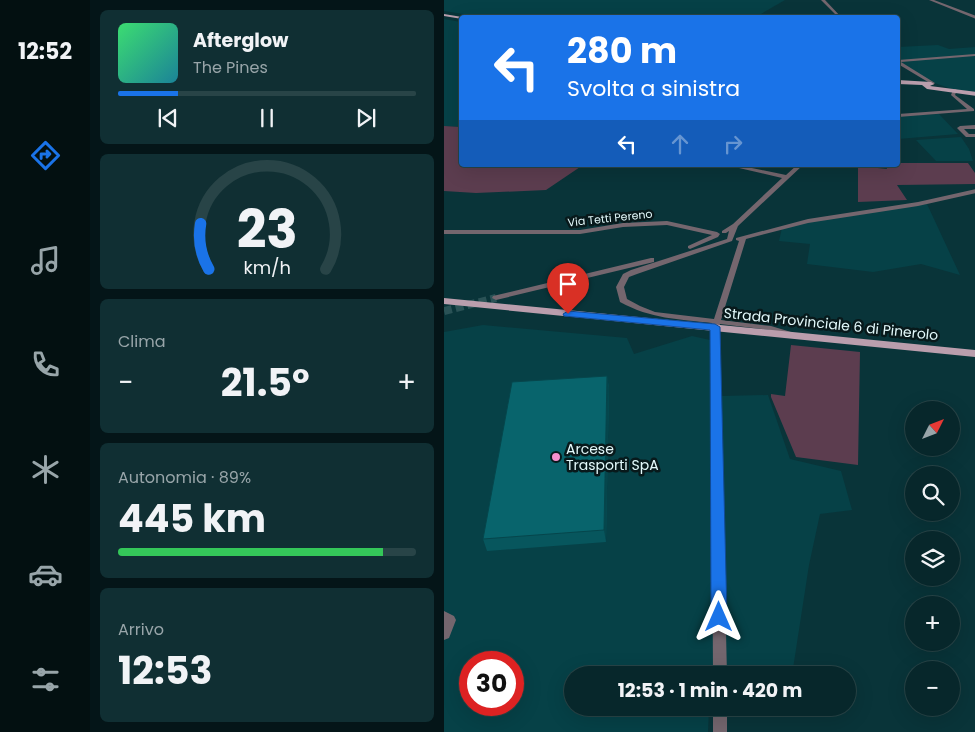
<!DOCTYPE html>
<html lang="it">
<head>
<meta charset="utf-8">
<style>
  :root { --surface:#07272b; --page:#102f33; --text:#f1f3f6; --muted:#98a5a9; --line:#284447; --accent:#1a73e8 }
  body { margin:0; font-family:Poppins,sans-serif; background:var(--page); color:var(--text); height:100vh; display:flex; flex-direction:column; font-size:19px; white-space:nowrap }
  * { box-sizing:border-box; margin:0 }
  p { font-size:16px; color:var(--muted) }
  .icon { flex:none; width:28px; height:28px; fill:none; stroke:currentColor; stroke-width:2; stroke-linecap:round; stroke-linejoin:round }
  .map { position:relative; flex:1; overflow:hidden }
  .sheet { display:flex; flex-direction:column; gap:10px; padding:10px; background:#041518; width:354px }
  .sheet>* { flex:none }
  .top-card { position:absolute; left:15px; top:15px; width:441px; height:152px; border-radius:5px; box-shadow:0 5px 20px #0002,0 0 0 1px var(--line); background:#1a73e8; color:#fff; overflow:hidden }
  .needle { width:32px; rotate:48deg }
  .controls { position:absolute; left:461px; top:401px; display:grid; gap:10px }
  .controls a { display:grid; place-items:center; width:55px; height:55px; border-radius:50%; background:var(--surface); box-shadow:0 5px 20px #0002,0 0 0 1px var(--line); font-size:25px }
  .speed { position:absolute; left:15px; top:651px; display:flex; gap:10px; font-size:25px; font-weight:700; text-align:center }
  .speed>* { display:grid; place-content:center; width:65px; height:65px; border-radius:50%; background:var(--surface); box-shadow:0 5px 20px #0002,0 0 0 1px var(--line); line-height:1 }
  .speed .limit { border:8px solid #d22; background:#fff; color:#111 }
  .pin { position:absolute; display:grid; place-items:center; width:42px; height:42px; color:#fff; margin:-51px -21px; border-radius:50% 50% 50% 0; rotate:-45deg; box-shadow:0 0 5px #0007 }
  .pin .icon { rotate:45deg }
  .me { position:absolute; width:55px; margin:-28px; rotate:0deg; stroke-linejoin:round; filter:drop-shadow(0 0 4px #0008) }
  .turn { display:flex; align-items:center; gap:18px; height:105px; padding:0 25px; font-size:22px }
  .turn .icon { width:65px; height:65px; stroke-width:2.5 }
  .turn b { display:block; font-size:35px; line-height:42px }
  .lanes { display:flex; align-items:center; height:48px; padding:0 25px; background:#0003; justify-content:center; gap:25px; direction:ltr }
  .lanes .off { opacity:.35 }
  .big { font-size:38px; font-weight:700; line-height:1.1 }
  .sheet .tile { flex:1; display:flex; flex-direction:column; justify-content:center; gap:8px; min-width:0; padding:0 18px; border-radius:8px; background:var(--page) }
  .sheet .dial { align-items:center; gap:0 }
  .dial svg { height:130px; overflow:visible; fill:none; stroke:var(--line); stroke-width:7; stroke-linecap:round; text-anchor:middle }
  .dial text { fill:var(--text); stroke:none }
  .song { display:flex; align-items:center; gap:15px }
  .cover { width:60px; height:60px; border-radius:8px; background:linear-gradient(135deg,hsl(140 70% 55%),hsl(190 70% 35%)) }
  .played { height:5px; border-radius:2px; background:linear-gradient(90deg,var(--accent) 20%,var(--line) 20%) }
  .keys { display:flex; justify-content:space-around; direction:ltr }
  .heat { display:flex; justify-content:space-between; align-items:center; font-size:28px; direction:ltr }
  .charge { height:8px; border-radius:4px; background:linear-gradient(90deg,#34c759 89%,var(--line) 0) }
  .trip { position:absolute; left:120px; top:666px; width:292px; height:50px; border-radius:25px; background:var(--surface); box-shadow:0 5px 20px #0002,0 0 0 1px var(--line); font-weight:700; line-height:50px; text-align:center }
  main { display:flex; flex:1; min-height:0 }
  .dock { display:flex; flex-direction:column; width:90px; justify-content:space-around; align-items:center; background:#031011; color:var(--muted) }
  .dock .icon { width:35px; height:35px }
  .dock .active { color:var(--accent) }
  .dock b { font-size:22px; color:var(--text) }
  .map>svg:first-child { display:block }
  .built { fill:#064147; fill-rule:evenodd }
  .green { fill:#5c3d4f }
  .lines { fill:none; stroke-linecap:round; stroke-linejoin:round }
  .minor-tunnel { stroke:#2a5256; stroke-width:8; stroke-dasharray:8 4; stroke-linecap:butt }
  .minor { fill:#74666e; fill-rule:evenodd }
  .major { fill:#ba9ead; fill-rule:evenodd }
  .wall { fill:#07565d }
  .shaded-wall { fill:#06464c }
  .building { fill:#08646c; stroke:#06464c }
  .route { fill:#1a73e8; stroke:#114b97 }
  .poi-dot { fill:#f790ce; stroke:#08191b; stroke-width:2 }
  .labels { text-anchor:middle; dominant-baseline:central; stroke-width:5; stroke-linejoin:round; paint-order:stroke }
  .far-street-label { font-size:11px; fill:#e3f9fb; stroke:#08191b }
  .street-label { font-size:14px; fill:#e3f9fb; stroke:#08191b }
  .poi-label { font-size:14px; fill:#e3f9fb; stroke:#08191b; text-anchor:start }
</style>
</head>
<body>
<main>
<nav class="dock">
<b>12:52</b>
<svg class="icon active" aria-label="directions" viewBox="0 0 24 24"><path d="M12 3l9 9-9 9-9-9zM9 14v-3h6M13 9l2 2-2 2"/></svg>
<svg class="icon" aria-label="music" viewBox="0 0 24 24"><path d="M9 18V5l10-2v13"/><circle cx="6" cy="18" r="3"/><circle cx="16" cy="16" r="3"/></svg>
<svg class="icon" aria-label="phone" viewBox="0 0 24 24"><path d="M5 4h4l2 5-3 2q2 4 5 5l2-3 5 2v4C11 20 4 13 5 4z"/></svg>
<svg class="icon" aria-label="climate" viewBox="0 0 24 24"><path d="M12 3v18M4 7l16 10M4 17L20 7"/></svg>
<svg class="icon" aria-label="car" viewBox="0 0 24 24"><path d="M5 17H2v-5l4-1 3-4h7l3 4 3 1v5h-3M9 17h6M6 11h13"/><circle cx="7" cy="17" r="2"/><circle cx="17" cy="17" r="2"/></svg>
<svg class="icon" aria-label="filters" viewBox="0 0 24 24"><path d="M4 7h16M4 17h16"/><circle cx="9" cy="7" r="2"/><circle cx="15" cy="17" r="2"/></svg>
</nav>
<section class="sheet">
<div class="tile">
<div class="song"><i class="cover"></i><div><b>Afterglow</b><p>The Pines</p></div></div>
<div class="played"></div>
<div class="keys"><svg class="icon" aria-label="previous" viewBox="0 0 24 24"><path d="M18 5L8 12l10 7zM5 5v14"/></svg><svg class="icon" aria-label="pause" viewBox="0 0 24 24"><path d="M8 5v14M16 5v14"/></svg><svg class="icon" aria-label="next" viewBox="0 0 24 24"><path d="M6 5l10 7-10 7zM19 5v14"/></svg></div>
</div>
<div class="tile dial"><svg viewBox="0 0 100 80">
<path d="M14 69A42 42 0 1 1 86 69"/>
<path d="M14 69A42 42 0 0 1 9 41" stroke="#1a73e8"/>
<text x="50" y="56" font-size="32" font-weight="700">23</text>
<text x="50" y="72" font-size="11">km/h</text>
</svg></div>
<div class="tile"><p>Clima</p>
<div class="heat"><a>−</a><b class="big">21.5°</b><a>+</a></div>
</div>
<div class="tile"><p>Autonomia · 89%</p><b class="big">445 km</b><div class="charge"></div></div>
<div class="tile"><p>Arrivo</p><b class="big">12:53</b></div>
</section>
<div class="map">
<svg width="532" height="732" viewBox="0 0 532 732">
  <rect width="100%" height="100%" fill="#093439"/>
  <!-- built -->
  <path class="built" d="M0,0H341L310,18H46L0,11Z
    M0,19L17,22V127L0,126Z
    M494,45L505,49L531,47V94L511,90L482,80L454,62V47Z
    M495,114L514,134L454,139V116Z
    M517,137L525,149L529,161H492L472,140Z
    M483,204L516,275L477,264L429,272L363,264L366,244L335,241L338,228L364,222Z
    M39,325L183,338L190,354L248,336L266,340L278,396L324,395L346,459L397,471L408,510L376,514L365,565L348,675H129V708H265L264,732H0V332ZM26,662H69V705H26Z"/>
  <!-- green -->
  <path class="green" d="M0,126L17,127L18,165H139L102,190L32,193L0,191Z
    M454,163H524L531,173V184L453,185L463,200L414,202V166L443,169L442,165H454Z
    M347,345L416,352L414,465L352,457L327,397V394L341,396Z"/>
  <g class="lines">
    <!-- minor-tunnel -->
    <path class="minor-tunnel" d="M0,311L52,298"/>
    <!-- minor -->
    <path class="minor" d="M377,0H381L398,18H395Z
      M485,0H490L532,16V19Z
      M532,54V56L457,62L491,83L489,85L454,64V60Z
      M511,89L513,90L511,95L530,109V111L454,117V114L523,109L507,95L509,90Z
      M532,125V129H520L525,134H532V137H522L513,128L516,126Z
      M282,165H293L342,175L353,165H359L294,226L288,241L193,274L185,277L180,287L183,299L196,306L211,312L270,319L295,241L292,240V238L364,219L474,202L532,189V193L474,206L364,223L302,239L277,320L327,326L347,332L348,334L344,337L326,330L276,324L275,327L283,675H269L267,327L268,323C234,319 207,319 176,302L172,287L179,274L187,270L283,239L285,231L282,233H278V231L289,224L338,178Z
      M223,221L273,232L276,234L274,237L246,249L244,248V246L268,235L223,225L179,227L136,234H0V230H136L179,223Z
      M207,258H210V262L52,300L48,298L49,296Z
      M0,611L10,616L12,620L5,638L0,640Z
      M269,708H283V732H269Z"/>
    <!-- major -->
    <path class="major" d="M0,14L18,17L20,18H18V19L0,16Z
      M454,80L487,82L490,84L486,86L532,92V96L483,89L478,85L454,84Z
      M0,298L532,350V357L0,304Z"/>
  </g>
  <!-- wall -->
  <path class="wall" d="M163,376L165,388L162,542L43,551L39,539Z"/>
  <!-- shaded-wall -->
  <path class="shaded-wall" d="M163,376L165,388L162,542L160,530Z"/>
  <!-- building -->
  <path class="building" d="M163,376L160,530L39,539L68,382Z"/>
  <!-- route -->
  <path class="route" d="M124,311L271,324L276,327L283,617L280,623L275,625L269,623L267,617L266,330L120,316L119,314Z"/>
  <!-- markers -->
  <circle class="poi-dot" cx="112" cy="457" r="5"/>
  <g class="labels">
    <!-- far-street labels -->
    <g class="far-street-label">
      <text transform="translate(166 218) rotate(-6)">Via Tetti Pereno</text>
    </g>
    <!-- street labels -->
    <g class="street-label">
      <text transform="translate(387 324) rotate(6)">Strada Provinciale 6 di Pinerolo</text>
    </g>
    <!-- poi labels -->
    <g class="poi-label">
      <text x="122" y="449">Arcese<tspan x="122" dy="16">Trasporti SpA</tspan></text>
    </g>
  </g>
</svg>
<div class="controls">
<a><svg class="needle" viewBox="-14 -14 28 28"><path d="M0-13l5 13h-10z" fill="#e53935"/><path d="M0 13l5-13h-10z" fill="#98a5a9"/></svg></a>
<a><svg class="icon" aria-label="search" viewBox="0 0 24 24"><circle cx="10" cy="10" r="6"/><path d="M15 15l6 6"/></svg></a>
<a><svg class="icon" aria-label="layers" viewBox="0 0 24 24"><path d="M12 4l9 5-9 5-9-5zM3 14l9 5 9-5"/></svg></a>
<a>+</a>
<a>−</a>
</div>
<div class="speed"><div class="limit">30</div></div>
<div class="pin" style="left:124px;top:314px;background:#d93025"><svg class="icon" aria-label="arrive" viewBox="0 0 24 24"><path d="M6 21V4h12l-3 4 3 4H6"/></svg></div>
<svg class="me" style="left:275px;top:617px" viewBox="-20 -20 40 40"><path d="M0-17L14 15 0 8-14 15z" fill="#1a73e8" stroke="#fff" stroke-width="4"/></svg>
<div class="trip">12:53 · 1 min · 420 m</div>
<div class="top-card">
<div class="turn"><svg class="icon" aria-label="left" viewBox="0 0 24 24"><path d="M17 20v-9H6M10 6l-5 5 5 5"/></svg><div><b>280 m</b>Svolta a sinistra</div></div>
<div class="lanes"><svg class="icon" aria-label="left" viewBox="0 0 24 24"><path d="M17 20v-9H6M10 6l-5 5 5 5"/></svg><svg class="icon off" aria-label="ahead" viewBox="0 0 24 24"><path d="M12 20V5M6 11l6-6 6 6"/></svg><svg class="icon off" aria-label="right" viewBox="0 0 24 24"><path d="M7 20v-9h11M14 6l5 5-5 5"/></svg></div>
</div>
</div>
</main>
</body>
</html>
